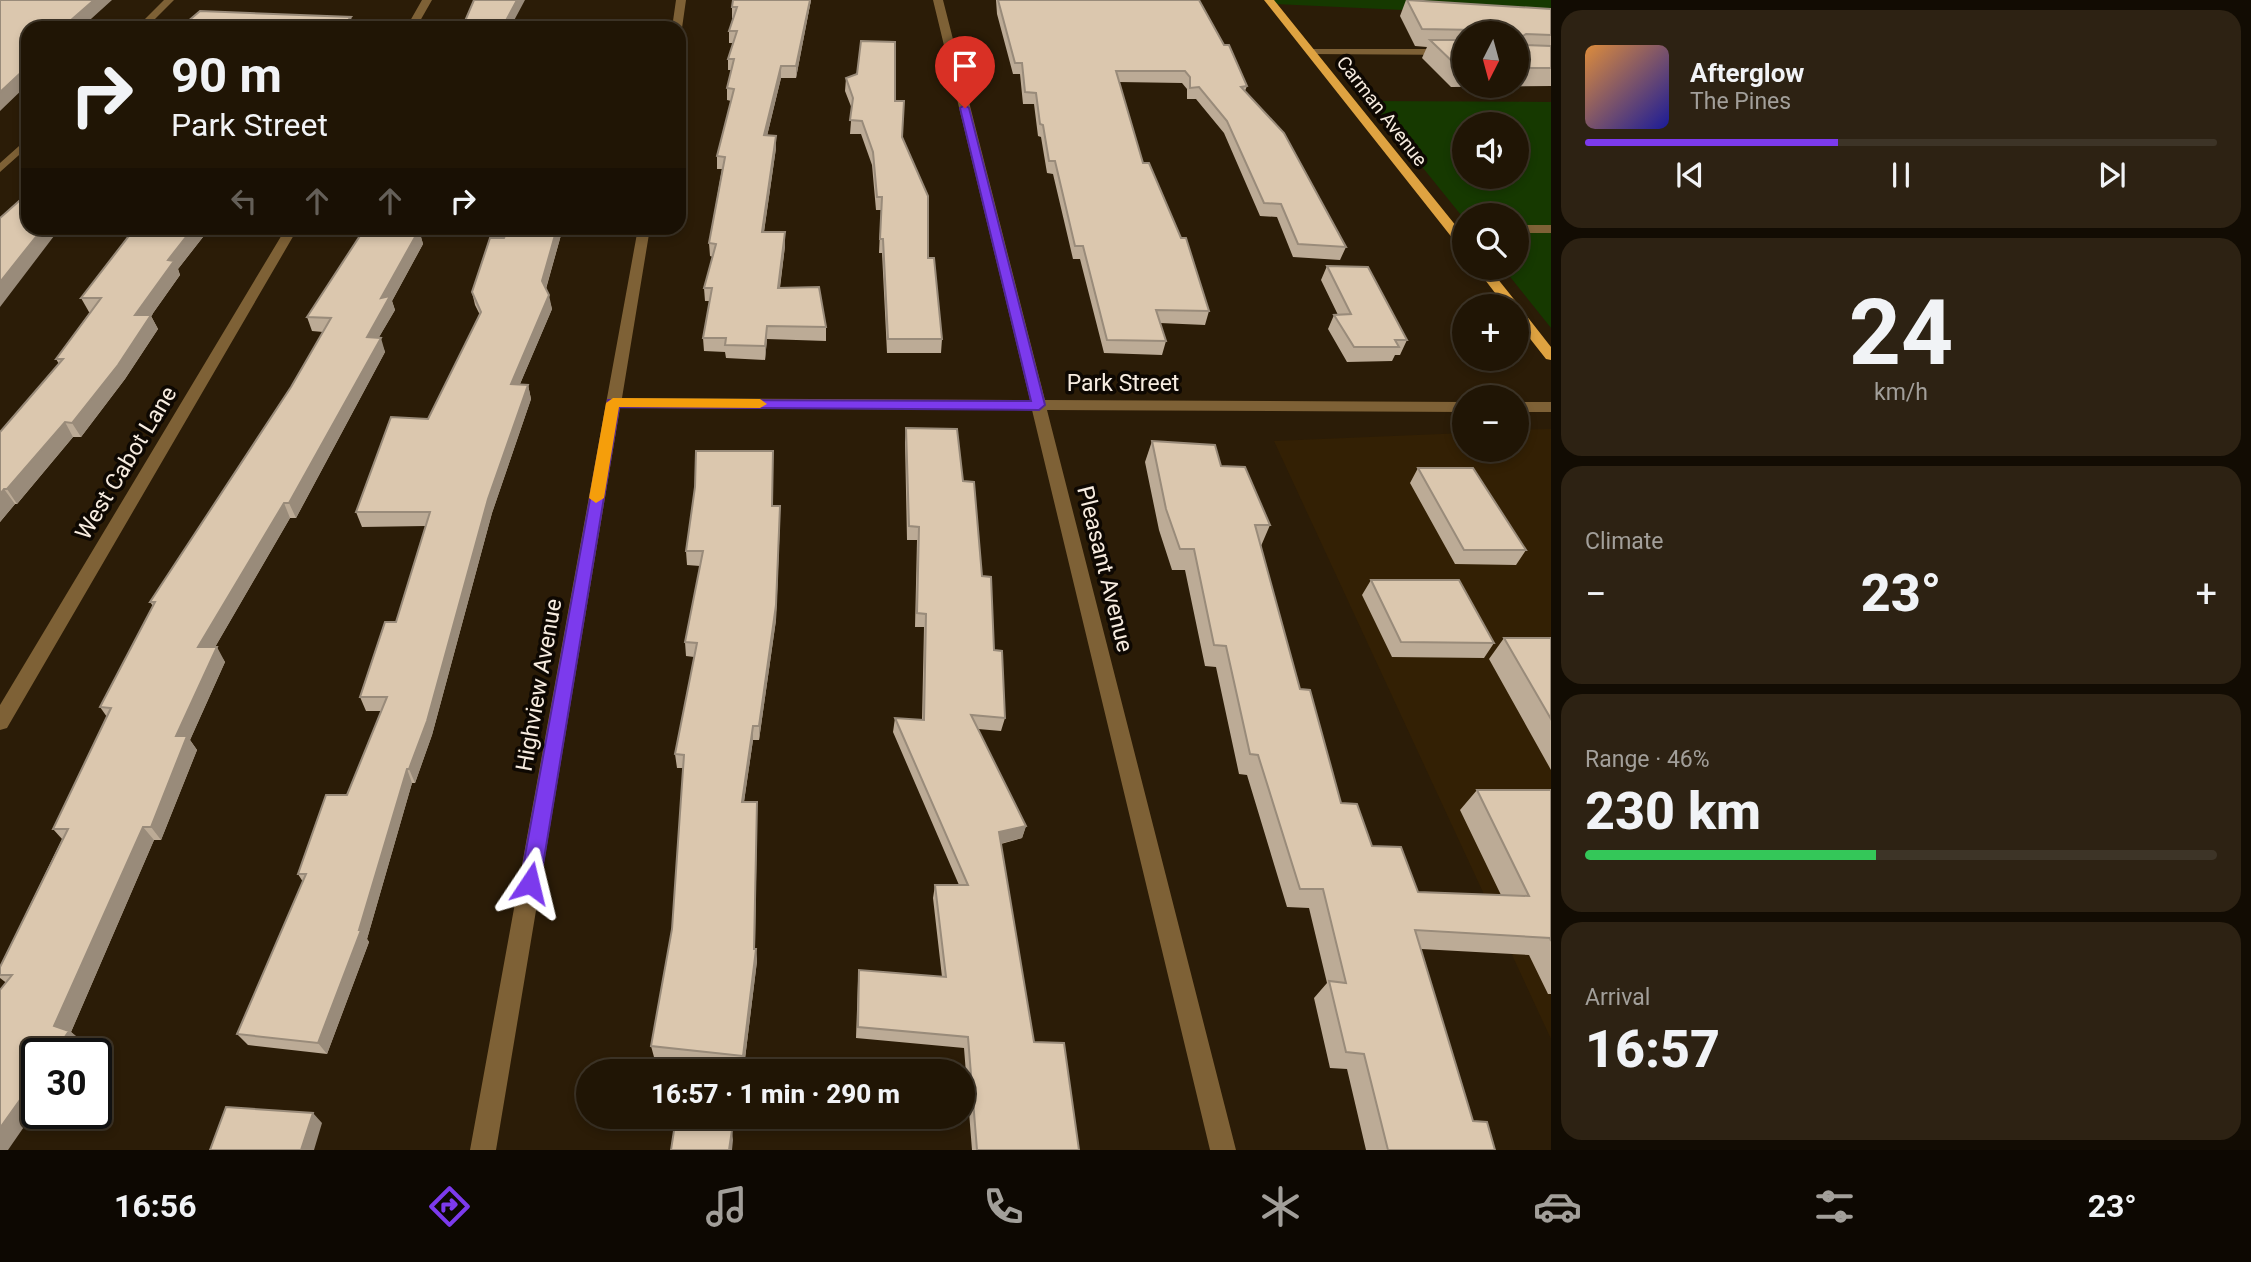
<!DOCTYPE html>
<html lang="en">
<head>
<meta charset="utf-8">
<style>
  :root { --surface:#201505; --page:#2d2213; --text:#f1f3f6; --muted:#a29f9a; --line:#3d3427; --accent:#7c3aed }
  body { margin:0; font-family:Roboto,sans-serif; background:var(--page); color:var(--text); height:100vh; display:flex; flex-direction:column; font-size:26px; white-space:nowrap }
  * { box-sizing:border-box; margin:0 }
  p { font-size:23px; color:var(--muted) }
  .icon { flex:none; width:38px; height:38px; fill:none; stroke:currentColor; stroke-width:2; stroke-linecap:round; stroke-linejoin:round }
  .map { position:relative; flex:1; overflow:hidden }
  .panel { display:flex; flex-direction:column; gap:10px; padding:10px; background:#120c03; width:700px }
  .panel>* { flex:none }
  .banner { position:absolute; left:21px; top:21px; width:665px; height:214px; border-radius:21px; box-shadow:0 4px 10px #0003,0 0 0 2px var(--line); background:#201505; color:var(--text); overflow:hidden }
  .needle { width:46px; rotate:186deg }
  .controls { position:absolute; left:1452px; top:21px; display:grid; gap:14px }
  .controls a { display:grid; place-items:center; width:77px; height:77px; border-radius:50%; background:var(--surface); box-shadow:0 4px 10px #0003,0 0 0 2px var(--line); font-size:35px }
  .speed { position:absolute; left:21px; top:1038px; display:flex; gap:14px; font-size:35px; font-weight:700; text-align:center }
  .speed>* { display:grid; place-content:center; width:91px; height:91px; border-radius:50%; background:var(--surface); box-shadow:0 4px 10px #0003,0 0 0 2px var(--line); line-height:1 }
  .speed .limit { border:4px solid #111; border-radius:10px; background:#fff; color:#111 }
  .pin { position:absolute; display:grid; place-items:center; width:60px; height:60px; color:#fff; margin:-72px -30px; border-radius:50% 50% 50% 0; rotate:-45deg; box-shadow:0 0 7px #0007 }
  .pin .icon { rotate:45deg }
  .me { position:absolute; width:77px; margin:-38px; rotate:10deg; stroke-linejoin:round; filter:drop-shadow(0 0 5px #0008) }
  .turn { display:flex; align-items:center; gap:24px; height:147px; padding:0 35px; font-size:32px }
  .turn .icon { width:91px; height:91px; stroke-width:2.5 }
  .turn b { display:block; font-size:49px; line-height:60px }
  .lanes { display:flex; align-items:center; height:66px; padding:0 35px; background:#0003; justify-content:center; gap:35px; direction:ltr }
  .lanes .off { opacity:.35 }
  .big { font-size:52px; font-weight:800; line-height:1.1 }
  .panel .card { flex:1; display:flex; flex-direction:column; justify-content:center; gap:10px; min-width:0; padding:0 24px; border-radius:21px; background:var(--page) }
  .panel .dial { align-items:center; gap:0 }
  .dial b { font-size:91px; line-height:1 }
  .song { display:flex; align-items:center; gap:21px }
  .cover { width:84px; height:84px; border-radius:10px; background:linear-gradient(135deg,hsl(30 70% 55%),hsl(240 70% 35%)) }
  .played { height:7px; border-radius:4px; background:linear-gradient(90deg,var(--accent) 40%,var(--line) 40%) }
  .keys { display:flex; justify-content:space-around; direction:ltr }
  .heat { display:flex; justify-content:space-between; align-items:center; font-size:38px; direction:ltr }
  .charge { height:10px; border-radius:5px; background:linear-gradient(90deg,#34c759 46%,var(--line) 0) }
  .trip { position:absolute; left:576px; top:1059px; width:399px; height:70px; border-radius:35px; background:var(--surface); box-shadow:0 4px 10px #0003,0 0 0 2px var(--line); font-weight:800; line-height:70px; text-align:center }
  .tabs { display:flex; height:112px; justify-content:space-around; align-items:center; background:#0d0802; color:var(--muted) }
  .tabs .icon { width:49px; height:49px }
  .tabs .selected { color:var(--accent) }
  .tabs b { font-size:32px; color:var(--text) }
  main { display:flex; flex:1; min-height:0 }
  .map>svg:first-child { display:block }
  .built { fill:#332004 }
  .green { fill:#163900; fill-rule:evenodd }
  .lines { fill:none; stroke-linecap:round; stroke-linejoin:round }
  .minor { fill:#7e6136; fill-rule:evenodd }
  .major { fill:#dfa341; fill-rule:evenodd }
  .wall { fill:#bcab96; fill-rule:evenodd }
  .shaded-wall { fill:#998b7a }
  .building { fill:#dbc7ae; stroke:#998b7a; stroke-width:2 }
  .route { fill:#7c3aed; stroke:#51269a; stroke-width:2 }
  .slow { fill:#f59e0b }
  .labels { text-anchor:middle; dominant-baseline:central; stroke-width:7; stroke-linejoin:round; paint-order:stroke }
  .far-street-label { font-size:19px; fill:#f7ece0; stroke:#0e0802 }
  .street-label { font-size:23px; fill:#f7ece0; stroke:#0e0802 }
</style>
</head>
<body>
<main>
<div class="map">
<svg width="1551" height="1150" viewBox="0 0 1551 1150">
  <rect width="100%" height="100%" fill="#2b1c07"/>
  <!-- built -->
  <path class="built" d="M1551,429V1039L1274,441L1465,433V450H1517V430Z"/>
  <!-- green -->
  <path class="green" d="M1273,0H1551V17L1275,4Z
    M1369,101L1551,102V328L1503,268H1517V215H1465V220ZM1465,124H1517V177H1465Z"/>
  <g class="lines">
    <!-- minor -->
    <path class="minor" d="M164,0H174L146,28H136Z
      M422,0H432L416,28H406Z
      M676,0H686L682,28L679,30V28H672Z
      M933,0H943L1045,400L1465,402V412L1047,410L1236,1150H1210L1032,410L620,408L496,1150H470L638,228H650L622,398L1030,400Z
      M1311,49H1465V55L1308,54V50Z
      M28,138V147L0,172V163Z
      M1517,225H1551V233H1517Z
      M286,228H298L7,728L0,730V705Z
      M1517,402H1551V412H1517Z"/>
    <!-- major -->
    <path class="major" d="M1264,0H1274L1465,237V250L1461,249Z
      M1476,268H1489L1517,303L1519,306L1517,308L1505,306Z
      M1517,309L1522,310L1551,347V360L1546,359L1517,322Z"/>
  </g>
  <!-- wall -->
  <path class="wall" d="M811,0L796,78H781L767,136L776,148L764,232H785V246L780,288L826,327V341L767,339L765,360L726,358L725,352L704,351L703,338L710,301H705L704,288L713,257L710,256L709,243L722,169H717V156L731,101L727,100V88L731,70H728V59L733,43H729V31L733,18H732V7Z
    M996,0H1199L1247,86L1245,91L1346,247L1340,260L1293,257L1277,217L1260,216L1224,133L1196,99H1187V89L1182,83L1119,82L1143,163L1209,311L1205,325L1160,323L1166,341L1162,355L1104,353L1080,259H1073L1053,174L1047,173L1041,137L1038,136L1034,104H1023L1020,74H1013L997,14Z
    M1406,0L1551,9V86L1451,87L1422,58L1427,47L1415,46L1400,16ZM1465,33H1517V86H1465Z
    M846,78L895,101L928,258L942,339L941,353H887L882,253H879L881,210H876L872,165L861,134H850L852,109L845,91Z
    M135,228H210L178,269L180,275L151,316L158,329L125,379L81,437H73L17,504H15L0,522V432L59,364L56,359L90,312H89L81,298Z
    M419,230L423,244L392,301L395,310L379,337L385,352L296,518H290L215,647L225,662L190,740L197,750L161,840H154L71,1032L83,1042L0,978V967L62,839L53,829L107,717L100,707L153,606L150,602L291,387L323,332L312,331L307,317Z
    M561,235L546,289L552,309L520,384L528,385L531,399L492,513L432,735L415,783H412L367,939L369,942L327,1054L248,1045L237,1034L303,882L298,874L347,795L381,711H366L360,697L396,622L426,526L362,527L356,512L428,419L480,315L475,305L472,292L504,238Z
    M1327,266L1407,340L1400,355H1395L1392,361L1347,362L1328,329L1334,315H1338L1321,280Z
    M906,428L963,481L982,576L1005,718L1001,731L978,729L1026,826L1022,838L1001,844L1034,1042L1079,1150H972L964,1048L856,1038L858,981L859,970L942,977L933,898L935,885H959L893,732L895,718L922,720L924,627H915L917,540H907L905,442Z
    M1152,441L1221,466L1270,525L1261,546L1300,689L1341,803L1372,846L1418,892L1501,895L1460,810L1477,790H1551V994H1548L1529,955L1421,949L1473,1121L1495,1150H1366L1347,1069L1330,1068L1314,998L1327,983L1309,908L1287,907L1247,775L1239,774L1216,667L1205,666L1185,570H1172L1159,530L1145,462Z
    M1418,468L1526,550L1516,565L1455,564L1410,483Z
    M772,506L780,521L776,620L759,740H753L744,802H757V815L755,949H756L757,961L744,1067L654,1057L651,1046L672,929L683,768H677L675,754L694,657L686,656L685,642L700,566L687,565L686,551Z
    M1371,580L1494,643L1484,658L1392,657L1362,595Z
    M1504,638H1551V770L1489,659Z"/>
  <!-- shaded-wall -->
  <path class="shaded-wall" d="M94,0H112L81,28H62Z
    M517,0H525L510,28H502Z
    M810,0H811L796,78V66Z
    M351,17L354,28H341Z
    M28,66V84L0,111V92Z
    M781,66V78L764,148V135Z
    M776,136V148L762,245V232Z
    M43,228H63L54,236L0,307V282Z
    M193,228H210L178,269L180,275L151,316L158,329L125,379L81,437L72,423L168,260Z
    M557,228H559L561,235L544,295L542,281Z
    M419,230L423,244L392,301L395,310L371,351L367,337L381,298Z
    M785,232V246L778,301V288Z
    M549,295L552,309L514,398L511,384Z
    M767,326V339L765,360V346Z
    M381,338L385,352L296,518L289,503Z
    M528,385L531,399L492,513L432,735L415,783L409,769L488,499Z
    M65,422L73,437L17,504L7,489Z
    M4,489L15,504L0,522V494Z
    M284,503L290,518L207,661L198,647Z
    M780,506L776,620L759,740V726Z
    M217,647L225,662L190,740L197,750L161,840L151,827L176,736Z
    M753,726V740L742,815V802Z
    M407,769L412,783L367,939L369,942L327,1054L318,1043L359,930Z
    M1026,826L1022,838L995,845L999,832Z
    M143,827L154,840L71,1032L83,1042L75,1054H53L54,1026Z
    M756,949L757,961L744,1067L743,1056Z
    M37,1076V1108L8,1150H0V1128Z
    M313,1113L322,1123L314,1150H301Z
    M732,1130L733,1140L732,1150H729Z"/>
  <!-- building -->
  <path class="building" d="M0,0H94L62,28H28V66L0,92Z
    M474,0H517L502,28H462Z
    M733,0H810L796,66H781L764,135L776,136L762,232H785L778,288L819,287L826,327L767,326L765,346L725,345L726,338H703L712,288H704L716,244L709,243L725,157L717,156L734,89L727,88L734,59H728L737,31H729L737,7H732Z
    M998,0H1199L1224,45H1229L1247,86L1241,87L1284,133L1346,247L1298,244L1281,204L1264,203L1227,121L1199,87L1190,88V77L1185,71H1116L1143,163H1149L1181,238H1186L1209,311L1156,310L1166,341L1107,340L1083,246H1075L1055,161H1049L1043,125L1040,124L1036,93L1025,92L1022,63H1015Z
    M1407,0L1551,9V35L1526,34L1523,36L1525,45L1551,46V68H1517V33H1475V30L1422,29Z
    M200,11L351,17L341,28H180Z
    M579,27L617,28H578Z
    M1430,40H1465V68H1459Z
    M861,41L895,42V101H904L902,137L928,196V258H934L942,339H888L883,239H880L882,197H877L873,152L862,121L850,120L853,98L846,78L857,74Z
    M28,193V228H43L0,282V218Z
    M135,228H193L168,260L174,261L135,315H151L118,365L72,423L65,422L7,489H4L0,494V432L63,359H56L101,298H81Z
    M365,228L419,230L381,298L390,296L367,337L381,338L289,503H284L198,647H217L176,736H187L151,827H143L54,1026L69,1031L53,1054H37V1076L0,1128V990L12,975H0V967L68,829H53L111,708L100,707L155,602H150L291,387L331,318L307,317Z
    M508,228H557L542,281L549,295L511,384L528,385L488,499L427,721L409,769H407L359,930H361L318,1043L237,1034L306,874H298L326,795H347L387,697H360L385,622H396L430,512H356L391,417L428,419L481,312L472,292L490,238H504Z
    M1327,266L1368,267L1407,340H1395L1399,347H1354L1334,315L1351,314Z
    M906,428L957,429L963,481L974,482L982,576L991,577L994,650L1002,651L1005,718L971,715L1026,826L999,832L1034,1042L1064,1043L1079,1150H977L968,1037L858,1027L859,970L946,977L935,885H968L895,718L924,720L926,614L917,613L919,527L909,526Z
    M1152,441L1215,445L1221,466L1245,467L1270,525H1255L1300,689L1310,690L1341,803L1357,804L1372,846L1401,847L1418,892L1529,896L1477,790H1551V941L1550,938L1415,930L1473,1121L1487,1122L1495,1150H1388L1364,1054L1346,1052L1329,981L1346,983L1323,889H1300L1258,755L1250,754L1226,646L1214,645L1194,549H1180L1166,509Z
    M696,451H773L772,506H780L776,605L759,726H753L742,802H757L754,949H756L743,1056L651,1046L672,929L684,755L675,754L697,643L685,642L703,551H686L695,487Z
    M1418,468H1473L1526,550H1464Z
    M1371,580H1459L1494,643L1401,642Z
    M1504,638H1551V719Z
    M226,1107L313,1113L301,1150H210Z
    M675,1124L732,1130L729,1150H671Z"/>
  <!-- route -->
  <path class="route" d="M965,105L969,108L1045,405L1039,410L619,407L540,883L537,890L530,892L522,890L520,883L608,400L1031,401L960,108Z"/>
  <!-- slow -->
  <path class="slow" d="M613,398L760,399L767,404L760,408L619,407L604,498L596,503L589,498L606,403Z"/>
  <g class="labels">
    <!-- far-street labels -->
    <g class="far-street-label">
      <text transform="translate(1382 111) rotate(52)">Carman Avenue</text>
    </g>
    <!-- street labels -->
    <g class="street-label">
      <text x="1123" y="383">Park Street</text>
      <text transform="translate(126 463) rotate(-59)">West Cabot Lane</text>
      <text transform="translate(1105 569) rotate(76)">Pleasant Avenue</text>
      <text transform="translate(539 685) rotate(-80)">Highview Avenue</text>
    </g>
  </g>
</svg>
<div class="controls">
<a><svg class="needle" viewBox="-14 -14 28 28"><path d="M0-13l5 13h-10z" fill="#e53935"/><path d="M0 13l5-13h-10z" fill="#a29f9a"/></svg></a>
<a><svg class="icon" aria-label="sound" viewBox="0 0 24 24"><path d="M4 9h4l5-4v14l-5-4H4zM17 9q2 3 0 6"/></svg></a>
<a><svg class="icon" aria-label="search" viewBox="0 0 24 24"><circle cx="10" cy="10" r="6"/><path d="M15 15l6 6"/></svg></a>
<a>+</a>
<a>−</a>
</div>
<div class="speed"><div class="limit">30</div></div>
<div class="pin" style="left:965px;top:108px;background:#d93025"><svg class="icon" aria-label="arrive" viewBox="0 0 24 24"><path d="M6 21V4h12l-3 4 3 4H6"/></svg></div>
<svg class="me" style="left:530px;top:883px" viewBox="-20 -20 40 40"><path d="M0-17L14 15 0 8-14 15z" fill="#7c3aed" stroke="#fff" stroke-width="4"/></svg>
<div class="trip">16:57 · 1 min · 290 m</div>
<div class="banner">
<div class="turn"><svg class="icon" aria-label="right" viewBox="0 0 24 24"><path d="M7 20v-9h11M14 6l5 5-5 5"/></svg><div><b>90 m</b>Park Street</div></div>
<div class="lanes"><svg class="icon off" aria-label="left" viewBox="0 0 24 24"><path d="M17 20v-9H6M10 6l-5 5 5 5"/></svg><svg class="icon off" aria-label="ahead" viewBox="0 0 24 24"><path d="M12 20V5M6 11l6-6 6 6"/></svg><svg class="icon off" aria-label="ahead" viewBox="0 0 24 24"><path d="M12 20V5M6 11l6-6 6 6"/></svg><svg class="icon" aria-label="right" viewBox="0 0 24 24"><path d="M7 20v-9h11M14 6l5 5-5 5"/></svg></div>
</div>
</div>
<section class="panel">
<div class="card">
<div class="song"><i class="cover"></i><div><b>Afterglow</b><p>The Pines</p></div></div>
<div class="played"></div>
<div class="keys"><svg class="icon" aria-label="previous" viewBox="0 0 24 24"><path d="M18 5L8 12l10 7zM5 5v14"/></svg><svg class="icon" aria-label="pause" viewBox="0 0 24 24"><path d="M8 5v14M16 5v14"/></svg><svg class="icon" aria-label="next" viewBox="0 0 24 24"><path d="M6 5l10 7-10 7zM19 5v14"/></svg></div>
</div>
<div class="card dial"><b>24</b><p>km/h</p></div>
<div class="card"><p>Climate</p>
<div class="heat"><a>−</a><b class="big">23°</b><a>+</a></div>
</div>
<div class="card"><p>Range · 46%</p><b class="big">230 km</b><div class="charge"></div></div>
<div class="card"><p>Arrival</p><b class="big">16:57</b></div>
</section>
</main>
<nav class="tabs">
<b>16:56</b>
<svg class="icon selected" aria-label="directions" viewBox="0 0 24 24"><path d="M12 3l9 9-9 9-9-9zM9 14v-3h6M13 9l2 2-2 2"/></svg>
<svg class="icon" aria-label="music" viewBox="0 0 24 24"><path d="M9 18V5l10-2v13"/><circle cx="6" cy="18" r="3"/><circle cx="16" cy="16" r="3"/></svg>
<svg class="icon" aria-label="phone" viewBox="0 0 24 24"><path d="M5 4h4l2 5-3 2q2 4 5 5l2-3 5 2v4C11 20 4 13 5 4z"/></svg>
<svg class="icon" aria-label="climate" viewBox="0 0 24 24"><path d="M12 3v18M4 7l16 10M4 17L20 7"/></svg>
<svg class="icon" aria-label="car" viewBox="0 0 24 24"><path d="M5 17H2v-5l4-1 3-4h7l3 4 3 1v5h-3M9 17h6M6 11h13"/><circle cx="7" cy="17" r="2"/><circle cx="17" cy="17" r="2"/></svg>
<svg class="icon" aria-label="filters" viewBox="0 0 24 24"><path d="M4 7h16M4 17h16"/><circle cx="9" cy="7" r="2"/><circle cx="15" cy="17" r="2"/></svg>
<b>23°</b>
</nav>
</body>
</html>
